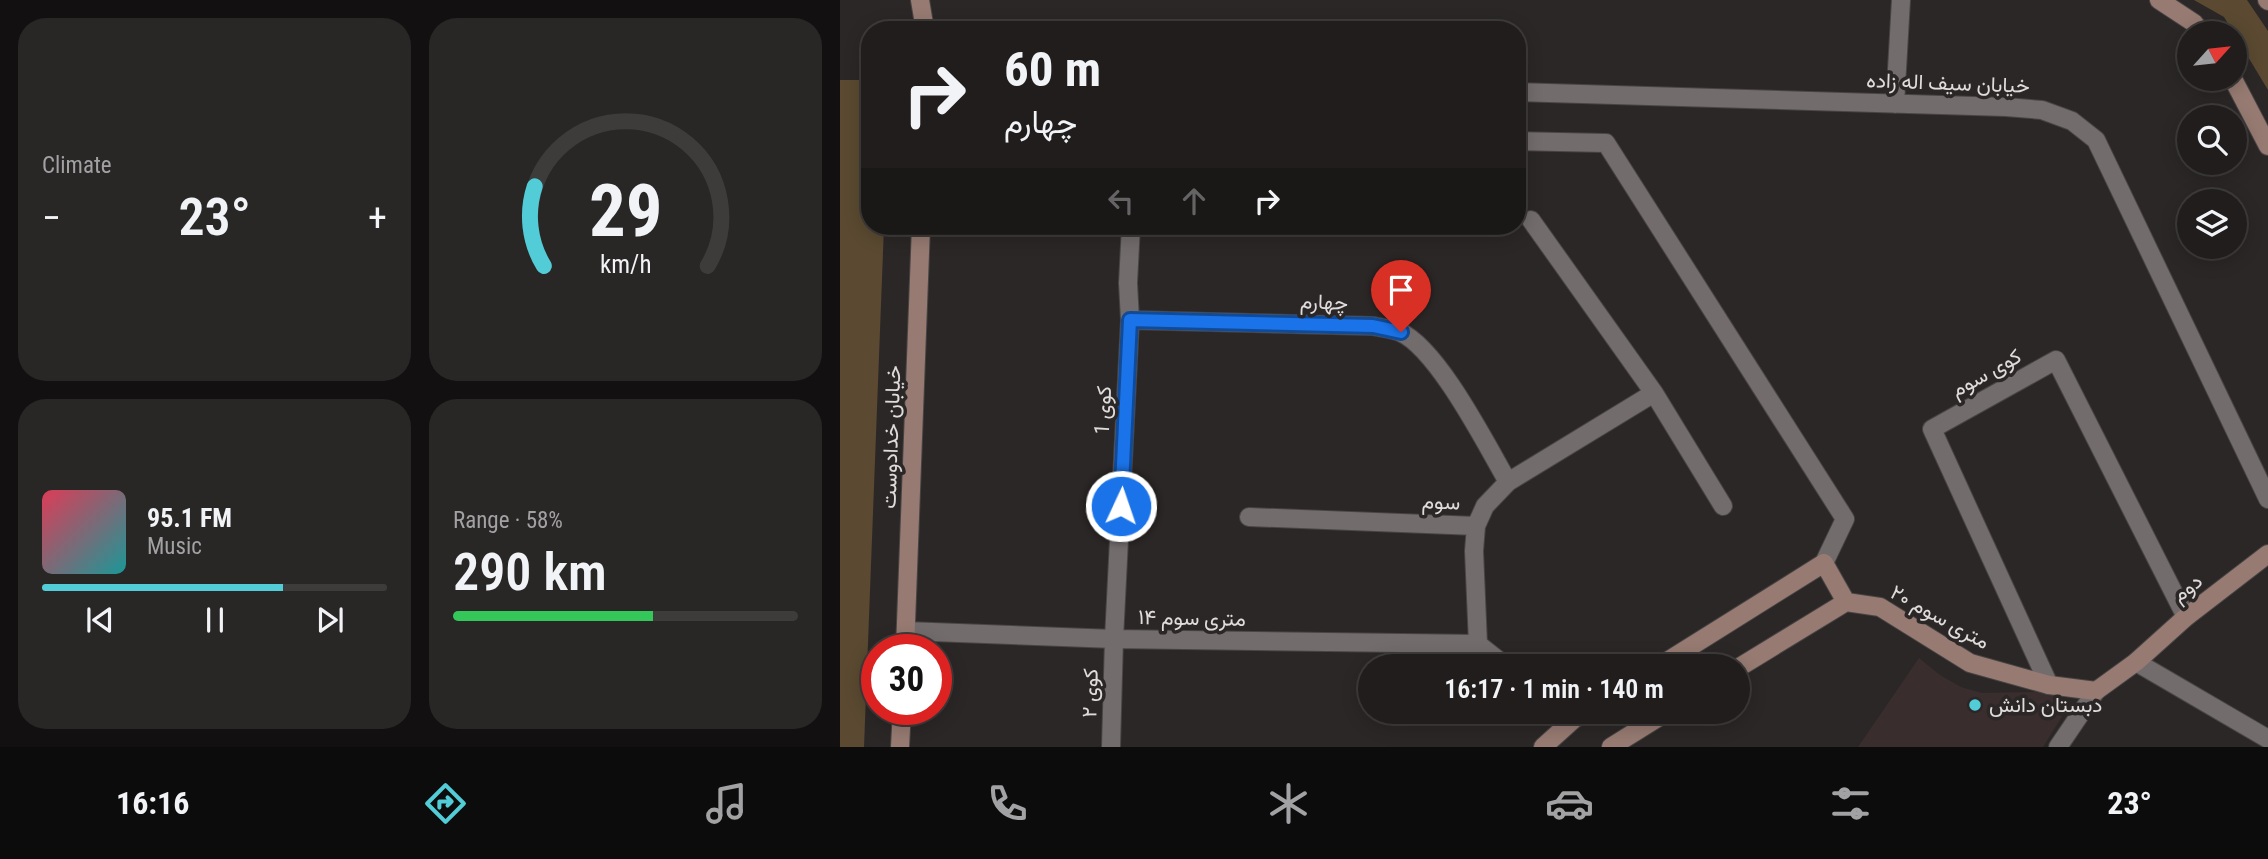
<!DOCTYPE html>
<html lang="en">
<head>
<meta charset="utf-8">
<style>
  :root { --surface:#211d1d; --page:#292626; --text:#f1f3f6; --muted:#a2a2a4; --line:#3e3b3b; --accent:#52ccd6 }
  body { margin:0; font-family:"Roboto Condensed",Vazirmatn,sans-serif; background:var(--page); color:var(--text); height:100vh; display:flex; flex-direction:column; font-size:26px; white-space:nowrap }
  * { box-sizing:border-box; margin:0 }
  p { font-size:23px; color:var(--muted) }
  .icon { flex:none; width:38px; height:38px; fill:none; stroke:currentColor; stroke-width:2; stroke-linecap:round; stroke-linejoin:round }
  .map { position:relative; flex:1; overflow:hidden }
  .drawer { display:flex; flex-direction:column; gap:18px; padding:18px; background:#121010; width:840px }
  .drawer>* { flex:none }
  .top-card { position:absolute; left:21px; top:21px; width:665px; height:214px; border-radius:28px; box-shadow:0 4px 18px #0003,0 0 0 2px var(--line); background:#211d1d; color:var(--text); overflow:hidden }
  .needle { width:46px; rotate:63deg }
  .buttons { position:absolute; left:1337px; top:21px; display:grid; gap:14px }
  .buttons a { display:grid; place-items:center; width:70px; height:70px; border-radius:50%; background:var(--surface); box-shadow:0 4px 18px #0003,0 0 0 2px var(--line); font-size:35px }
  .speed { position:absolute; left:21px; top:634px; display:flex; gap:14px; font-size:35px; font-weight:700; text-align:center }
  .speed>* { display:grid; place-content:center; width:91px; height:91px; border-radius:50%; background:var(--surface); box-shadow:0 4px 18px #0003,0 0 0 2px var(--line); line-height:1 }
  .speed .limit { border:10px solid #d22; background:#fff; color:#111 }
  .pin { position:absolute; display:grid; place-items:center; width:60px; height:60px; color:#fff; margin:-72px -30px; border-radius:50% 50% 50% 0; rotate:-45deg; box-shadow:0 0 7px #0007 }
  .pin .icon { rotate:45deg }
  .me { position:absolute; width:77px; margin:-38px; rotate:3deg; stroke-linejoin:round; filter:drop-shadow(0 0 5px #0008) }
  .turn { display:flex; align-items:center; gap:24px; height:147px; padding:0 28px; font-size:32px }
  .turn .icon { width:91px; height:91px; stroke-width:2.5 }
  .turn b { display:block; font-size:49px; line-height:60px }
  .lanes { display:flex; align-items:center; height:66px; padding:0 28px; background:#0003; justify-content:center; gap:35px; direction:ltr }
  .lanes .off { opacity:.35 }
  .big { font-size:52px; font-weight:600; line-height:1.1 }
  .drawer .card { flex:1; display:flex; flex-direction:column; justify-content:center; gap:10px; min-width:0; padding:0 24px; border-radius:28px; background:var(--page) }
  .drawer .dial { align-items:center; gap:0 }
  .dial svg { height:182px; overflow:visible; fill:none; stroke:var(--line); stroke-width:7; stroke-linecap:round; text-anchor:middle }
  .dial text { fill:var(--text); stroke:none }
  .song { display:flex; align-items:center; gap:21px }
  .cover { width:84px; height:84px; border-radius:10px; background:linear-gradient(135deg,hsl(350 70% 55%),hsl(180 70% 35%)) }
  .played { height:7px; border-radius:4px; background:linear-gradient(90deg,var(--accent) 70%,var(--line) 70%) }
  .keys { display:flex; justify-content:space-around; direction:ltr }
  .heat { display:flex; justify-content:space-between; align-items:center; font-size:38px; direction:ltr }
  .charge { height:10px; border-radius:5px; background:linear-gradient(90deg,#34c759 58%,var(--line) 0) }
  .drawer .tiles { flex:1; display:grid; gap:18px; grid-template-columns:repeat(2,1fr) }
  .trip { position:absolute; left:518px; top:654px; width:392px; height:70px; border-radius:35px; background:var(--surface); box-shadow:0 4px 18px #0003,0 0 0 2px var(--line); font-weight:600; line-height:70px; text-align:center }
  .dock { display:flex; height:112px; justify-content:space-around; align-items:center; background:#0d0c0c; color:var(--muted) }
  .dock .icon { width:49px; height:49px }
  .dock .active { color:var(--accent) }
  .dock b { font-size:32px; color:var(--text) }
  main { display:flex; flex:1; min-height:0 }
  .map>svg:first-child { display:block }
  .built { fill:#392d2e }
  .green { fill:#5b4a31 }
  .lines { fill:none; stroke-linecap:round; stroke-linejoin:round }
  .street-casing { stroke:#494545; stroke-width:20 }
  .secondary-casing { stroke:#494545; stroke-width:20 }
  .street { stroke:#726c6d; stroke-width:18 }
  .secondary { stroke:#977b72; stroke-width:18 }
  .route-casing { stroke:#114b97; stroke-width:18 }
  .route { stroke:#1a73e8; stroke-width:12 }
  .poi-dot { fill:#52ccd6; stroke:#2c2727; stroke-width:2.5 }
  .labels { text-anchor:middle; dominant-baseline:central; stroke-width:7; stroke-linejoin:round; paint-order:stroke }
  .street-label { font-size:21px; fill:#e0dcdc; stroke:#2c2727 }
  .poi-label { font-size:21px; fill:#e0dcdc; stroke:#2c2727; text-anchor:start }
</style>
</head>
<body>
<main>
<section class="drawer">
<div class="tiles">
<div class="card"><p>Climate</p>
<div class="heat"><a>−</a><b class="big">23°</b><a>+</a></div>
</div>
<div class="card dial"><svg viewBox="0 0 100 80">
<path d="M14 69A42 42 0 1 1 86 69"/>
<path d="M14 69A42 42 0 0 1 10 34" stroke="#52ccd6"/>
<text x="50" y="56" font-size="32" font-weight="700">29</text>
<text x="50" y="72" font-size="11">km/h</text>
</svg></div>
<div class="card">
<div class="song"><i class="cover"></i><div><b>95.1 FM</b><p>Music</p></div></div>
<div class="played"></div>
<div class="keys"><svg class="icon" aria-label="previous" viewBox="0 0 24 24"><path d="M18 5L8 12l10 7zM5 5v14"/></svg><svg class="icon" aria-label="pause" viewBox="0 0 24 24"><path d="M8 5v14M16 5v14"/></svg><svg class="icon" aria-label="next" viewBox="0 0 24 24"><path d="M6 5l10 7-10 7zM19 5v14"/></svg></div>
</div>
<div class="card"><p>Range · 58%</p><b class="big">290 km</b><div class="charge"></div></div>
</div>
</section>
<div class="map">
<svg width="1428" height="747" viewBox="0 0 1428 747">
  <rect width="100%" height="100%" fill="#2c2727"/>
  <!-- built -->
  <path class="built" d="M1079,658L1100,675L1121,687L1142,693L1195,692L1213,695L1222,700L1226,710L1203,747H1018Z"/>
  <!-- green -->
  <path class="green" d="M1354,0H1407L1428,31V90L1384,17Z
    M0,80H30V226H44L24,747H0Z"/>
  <g class="lines">
    <defs>
      <path id="street" d="M677,92L1166,107L1202,110L1232,121L1256,140L1428,499
        M1055,104L1061,0
        M677,141L766,143L1005,519L984,563
        M691,220L814,393L883,506
        M290,320L533,326C542,328 552,329 560,332C598,349 646,444 668,482L645,506L636,526
        M668,482L814,393
        M409,517L636,526L634,551L638,644L667,667
        M66,631L274,639L638,644
        M1296,662L1428,739
        M1209,685L1092,429L1216,360L1346,617
        M271,747L274,639L290,320L288,283L291,226
        M1218,747L1256,691"/>
      <path id="secondary" d="M80,0L85,30
        M1319,0L1354,23L1362,33
        M1427,0L1428,1
        M1393,79L1428,146
        M65,649L81,226
        M818,667L984,563L1006,602L1040,607L1130,663L1209,685L1256,691L1296,662L1346,617L1428,554
        M898,668L1006,602
        M60,747L62,709
        M703,747L734,719L746,712
        M771,747L827,712"/>
    </defs>
    <!-- street casing -->
    <use href="#street" class="street-casing"/>
    <!-- secondary casing -->
    <use href="#secondary" class="secondary-casing"/>
    <!-- street -->
    <use href="#street" class="street"/>
    <!-- secondary -->
    <use href="#secondary" class="secondary"/>
  </g>
  <g class="lines">
    <defs>
      <path id="route" d="M281,506L290,320L533,326L561,332"/>
    </defs>
    <!-- route casing -->
    <use href="#route" class="route-casing"/>
    <!-- route -->
    <use href="#route" class="route"/>
  </g>
  <!-- markers -->
  <circle class="poi-dot" cx="1135" cy="705" r="7"/>
  <g class="labels">
    <!-- street labels -->
    <g class="street-label">
      <text transform="translate(1108 83) rotate(2)">خیابان سیف اله زاده</text>
      <text transform="translate(484 302) rotate(2)">چهارم</text>
      <text transform="translate(1146 373) rotate(-29)">کوی سوم</text>
      <text transform="translate(263 410) rotate(-87)">کوی 1</text>
      <text transform="translate(51 437) rotate(-88)">خیابان خدادوست</text>
      <text transform="translate(601 502) rotate(2)">سوم</text>
      <text transform="translate(1347 588) rotate(-38)">دوم</text>
      <text transform="translate(1100 617) rotate(29)">۲۰ متری سوم</text>
      <text transform="translate(352 618) rotate(1)">۱۴ متری سوم</text>
      <text transform="translate(250 693) rotate(-88)">کوی ۲</text>
    </g>
    <!-- poi labels -->
    <g class="poi-label">
      <text x="1149" y="705">دبستان دانش</text>
    </g>
  </g>
</svg>
<div class="buttons">
<a><svg class="needle" viewBox="-14 -14 28 28"><path d="M0-13l5 13h-10z" fill="#e53935"/><path d="M0 13l5-13h-10z" fill="#a2a2a4"/></svg></a>
<a><svg class="icon" aria-label="search" viewBox="0 0 24 24"><circle cx="10" cy="10" r="6"/><path d="M15 15l6 6"/></svg></a>
<a><svg class="icon" aria-label="layers" viewBox="0 0 24 24"><path d="M12 4l9 5-9 5-9-5zM3 14l9 5 9-5"/></svg></a>
</div>
<div class="speed"><div class="limit">30</div></div>
<div class="pin" style="left:561px;top:332px;background:#d93025"><svg class="icon" aria-label="arrive" viewBox="0 0 24 24"><path d="M6 21V4h12l-3 4 3 4H6"/></svg></div>
<svg class="me" style="left:281px;top:506px" viewBox="-20 -20 40 40"><circle r="17" fill="#1a73e8" stroke="#fff" stroke-width="3"/><path d="M0-11L8 9 0 5-8 9z" fill="#fff"/></svg>
<div class="trip">16:17 · 1 min · 140 m</div>
<div class="top-card">
<div class="turn"><svg class="icon" aria-label="right" viewBox="0 0 24 24"><path d="M7 20v-9h11M14 6l5 5-5 5"/></svg><div><b>60 m</b>چهارم</div></div>
<div class="lanes"><svg class="icon off" aria-label="left" viewBox="0 0 24 24"><path d="M17 20v-9H6M10 6l-5 5 5 5"/></svg><svg class="icon off" aria-label="ahead" viewBox="0 0 24 24"><path d="M12 20V5M6 11l6-6 6 6"/></svg><svg class="icon" aria-label="right" viewBox="0 0 24 24"><path d="M7 20v-9h11M14 6l5 5-5 5"/></svg></div>
</div>
</div>
</main>
<nav class="dock">
<b>16:16</b>
<svg class="icon active" aria-label="directions" viewBox="0 0 24 24"><path d="M12 3l9 9-9 9-9-9zM9 14v-3h6M13 9l2 2-2 2"/></svg>
<svg class="icon" aria-label="music" viewBox="0 0 24 24"><path d="M9 18V5l10-2v13"/><circle cx="6" cy="18" r="3"/><circle cx="16" cy="16" r="3"/></svg>
<svg class="icon" aria-label="phone" viewBox="0 0 24 24"><path d="M5 4h4l2 5-3 2q2 4 5 5l2-3 5 2v4C11 20 4 13 5 4z"/></svg>
<svg class="icon" aria-label="climate" viewBox="0 0 24 24"><path d="M12 3v18M4 7l16 10M4 17L20 7"/></svg>
<svg class="icon" aria-label="car" viewBox="0 0 24 24"><path d="M5 17H2v-5l4-1 3-4h7l3 4 3 1v5h-3M9 17h6M6 11h13"/><circle cx="7" cy="17" r="2"/><circle cx="17" cy="17" r="2"/></svg>
<svg class="icon" aria-label="filters" viewBox="0 0 24 24"><path d="M4 7h16M4 17h16"/><circle cx="9" cy="7" r="2"/><circle cx="15" cy="17" r="2"/></svg>
<b>23°</b>
</nav>
</body>
</html>
